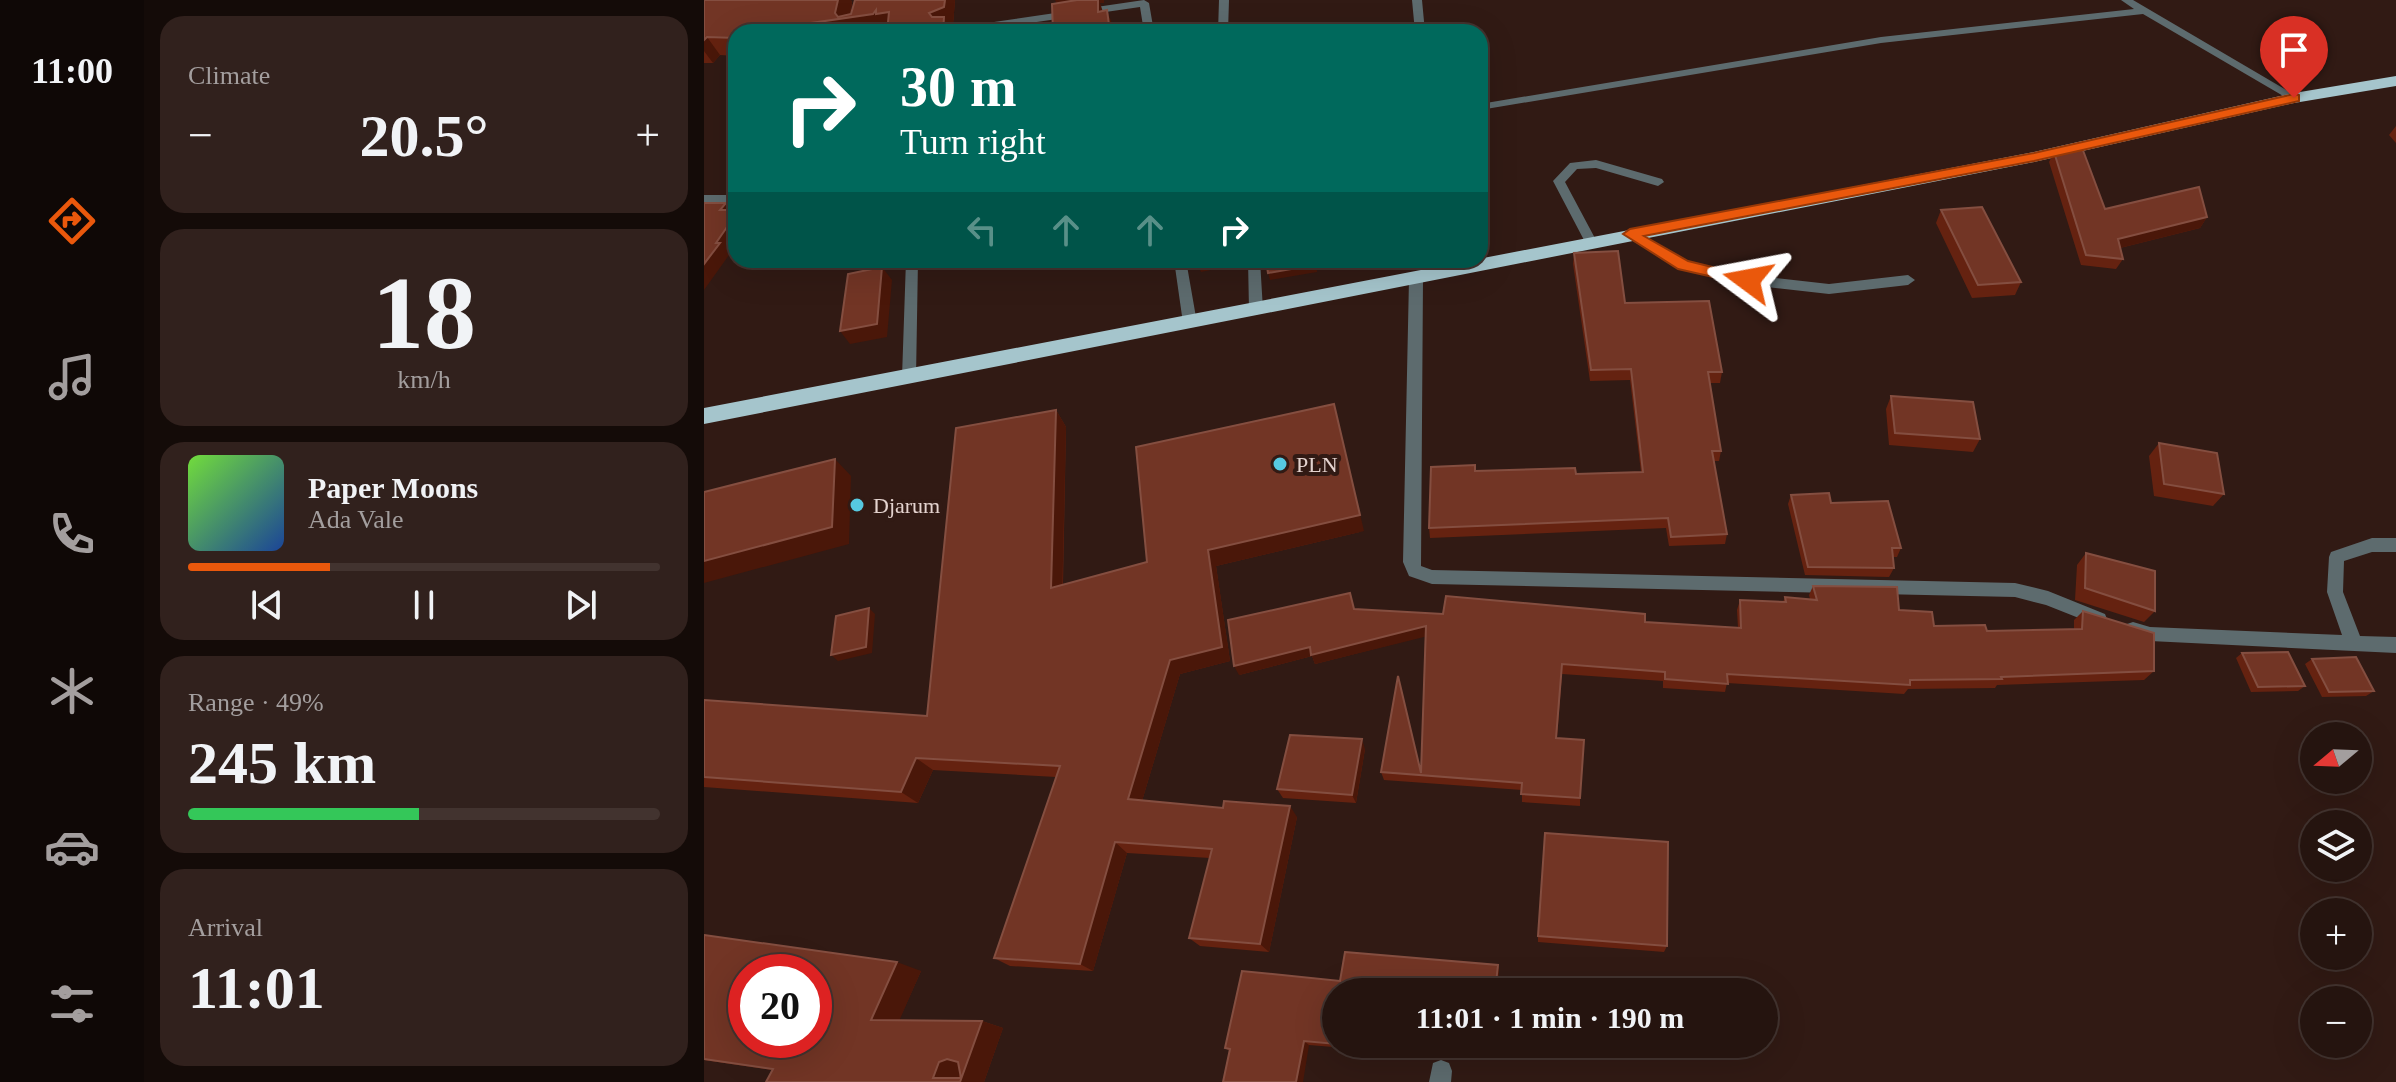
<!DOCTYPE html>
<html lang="en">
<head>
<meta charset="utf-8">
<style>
  :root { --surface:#25140f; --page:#31211d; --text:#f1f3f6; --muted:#a39e9e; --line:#42332f; --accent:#ea580c }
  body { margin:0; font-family:Georgia,serif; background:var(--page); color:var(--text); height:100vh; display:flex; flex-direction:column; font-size:30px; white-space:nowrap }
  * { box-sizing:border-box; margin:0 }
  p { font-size:26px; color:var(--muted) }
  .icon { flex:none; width:44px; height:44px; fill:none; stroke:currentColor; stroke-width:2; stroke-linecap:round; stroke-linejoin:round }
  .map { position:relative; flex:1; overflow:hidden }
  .sheet { display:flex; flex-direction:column; gap:16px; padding:16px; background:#140b08; width:560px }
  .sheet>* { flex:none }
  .top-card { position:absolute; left:24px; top:24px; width:760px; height:244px; border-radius:24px; box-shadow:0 8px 32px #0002,0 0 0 2px var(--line); background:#00695c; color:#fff; overflow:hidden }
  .needle { width:52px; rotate:251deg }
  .fabs { position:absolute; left:1596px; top:722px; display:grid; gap:16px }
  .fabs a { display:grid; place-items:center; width:72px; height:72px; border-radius:50%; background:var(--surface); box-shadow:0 8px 32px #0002,0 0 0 2px var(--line); font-size:40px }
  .speed { position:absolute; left:24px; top:954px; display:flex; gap:16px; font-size:40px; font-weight:700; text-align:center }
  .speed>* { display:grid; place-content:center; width:104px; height:104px; border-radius:50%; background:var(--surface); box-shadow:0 8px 32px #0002,0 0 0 2px var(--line); line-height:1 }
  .speed .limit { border:12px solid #d22; background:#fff; color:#111 }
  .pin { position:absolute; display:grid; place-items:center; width:68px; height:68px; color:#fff; margin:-82px -34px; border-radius:50% 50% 50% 0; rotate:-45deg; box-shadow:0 0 8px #0007 }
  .pin .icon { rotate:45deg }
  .me { position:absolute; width:88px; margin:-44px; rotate:283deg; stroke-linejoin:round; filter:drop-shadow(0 0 6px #0008) }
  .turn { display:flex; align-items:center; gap:28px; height:168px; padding:0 40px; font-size:36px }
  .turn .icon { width:104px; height:104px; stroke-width:2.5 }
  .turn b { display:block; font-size:56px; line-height:68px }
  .lanes { display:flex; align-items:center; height:76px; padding:0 40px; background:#0003; justify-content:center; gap:40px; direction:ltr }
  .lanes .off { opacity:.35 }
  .big { font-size:60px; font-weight:800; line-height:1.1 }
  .sheet .tile { flex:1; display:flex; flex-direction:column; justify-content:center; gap:12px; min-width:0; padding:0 28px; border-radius:24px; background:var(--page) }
  .sheet .dial { align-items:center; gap:0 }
  .dial b { font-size:104px; line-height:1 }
  .song { display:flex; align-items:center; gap:24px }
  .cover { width:96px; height:96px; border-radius:12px; background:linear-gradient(135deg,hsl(100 70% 55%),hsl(220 70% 35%)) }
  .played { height:8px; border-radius:4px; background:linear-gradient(90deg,var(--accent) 30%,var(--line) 30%) }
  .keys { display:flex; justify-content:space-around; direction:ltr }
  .heat { display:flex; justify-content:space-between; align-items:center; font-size:44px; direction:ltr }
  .charge { height:12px; border-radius:6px; background:linear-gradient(90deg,#34c759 49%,var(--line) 0) }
  .trip { position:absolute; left:618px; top:978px; width:456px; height:80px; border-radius:40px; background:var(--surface); box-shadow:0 8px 32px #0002,0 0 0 2px var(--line); font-weight:800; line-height:80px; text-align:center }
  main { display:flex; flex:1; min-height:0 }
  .tabs { display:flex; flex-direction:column; width:144px; justify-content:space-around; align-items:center; background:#0f0806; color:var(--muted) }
  .tabs .icon { width:56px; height:56px }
  .tabs .current { color:var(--accent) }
  .tabs b { font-size:36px; color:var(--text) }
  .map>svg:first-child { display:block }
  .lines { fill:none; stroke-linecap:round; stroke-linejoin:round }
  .service { fill:#5d6b6e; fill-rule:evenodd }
  .minor { fill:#5d6b6e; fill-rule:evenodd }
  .trunk { fill:#a5c5cc; fill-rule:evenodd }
  .wall { fill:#652210 }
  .shaded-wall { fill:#4a1709 }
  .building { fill:#723525; stroke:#844e40; stroke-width:2; fill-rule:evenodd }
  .route { fill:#ea580c; stroke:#983908; stroke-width:2 }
  .poi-dot { fill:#56c9e1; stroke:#311a14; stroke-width:3 }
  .labels { text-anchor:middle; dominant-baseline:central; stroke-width:8; stroke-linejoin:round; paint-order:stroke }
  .poi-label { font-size:22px; fill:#e4d3cf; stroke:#311a14; text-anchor:start }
</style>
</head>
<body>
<main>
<nav class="tabs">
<b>11:00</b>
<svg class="icon current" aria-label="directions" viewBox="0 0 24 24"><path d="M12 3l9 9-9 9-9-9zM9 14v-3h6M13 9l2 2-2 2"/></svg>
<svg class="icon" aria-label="music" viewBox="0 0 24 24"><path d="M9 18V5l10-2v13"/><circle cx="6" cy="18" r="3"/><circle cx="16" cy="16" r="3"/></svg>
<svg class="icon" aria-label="phone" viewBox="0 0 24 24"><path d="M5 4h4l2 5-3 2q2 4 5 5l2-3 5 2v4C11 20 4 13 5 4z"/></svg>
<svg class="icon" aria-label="climate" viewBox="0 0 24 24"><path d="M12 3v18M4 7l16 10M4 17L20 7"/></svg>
<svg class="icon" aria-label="car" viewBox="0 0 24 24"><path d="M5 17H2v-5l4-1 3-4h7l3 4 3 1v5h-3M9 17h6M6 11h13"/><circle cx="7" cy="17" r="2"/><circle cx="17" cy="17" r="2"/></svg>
<svg class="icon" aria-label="filters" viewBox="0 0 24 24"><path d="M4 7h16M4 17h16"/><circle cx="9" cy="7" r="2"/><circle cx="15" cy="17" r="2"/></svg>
</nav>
<section class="sheet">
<div class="tile"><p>Climate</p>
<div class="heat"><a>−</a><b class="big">20.5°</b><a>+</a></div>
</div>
<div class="tile dial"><b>18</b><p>km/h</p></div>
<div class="tile">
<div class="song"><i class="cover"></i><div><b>Paper Moons</b><p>Ada Vale</p></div></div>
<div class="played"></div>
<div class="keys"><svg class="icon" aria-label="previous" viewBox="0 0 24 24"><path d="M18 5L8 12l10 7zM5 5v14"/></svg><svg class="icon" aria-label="pause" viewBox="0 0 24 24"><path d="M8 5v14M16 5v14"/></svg><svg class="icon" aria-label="next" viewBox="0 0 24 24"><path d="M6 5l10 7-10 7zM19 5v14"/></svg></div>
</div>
<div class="tile"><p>Range · 49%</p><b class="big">245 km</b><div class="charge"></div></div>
<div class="tile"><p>Arrival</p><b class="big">11:01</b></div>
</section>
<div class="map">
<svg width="1692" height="1082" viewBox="0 0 1692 1082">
  <rect width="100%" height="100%" fill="#311a14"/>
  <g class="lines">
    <!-- service -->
    <path class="service" d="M440,0L445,3L450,32H440L436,7L264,32H237L242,29Z
      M708,0H718L721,32H711Z
      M1417,0H1429L1596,98L1586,100L1439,14L1177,43L776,110V104L1177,37L1430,9Z
      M0,195H32V203H0Z
      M926,230L984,262L1044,275L1125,284L1204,275L1211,280L1204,285L1125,294L1044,285L975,268L922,237L920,234Z
      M202,260H214L212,377L205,382L198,377Z
      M470,260H482L493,323L486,328L479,323Z"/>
    <!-- minor -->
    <path class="minor" d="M515,0H525L524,32H514Z
      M892,160L958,179L960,182L954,186L892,168L873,169L861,182L893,242L887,246L881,242L849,181L866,163Z
      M544,260H556L559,310L552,315L545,310Z
      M712,274L719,279L717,566L728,570L1311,583L1344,591L1401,614L1403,619L1401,624L1395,626L1342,605L1311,597L728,584L705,576L699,562L705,279Z
      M1668,538H1692V552H1668L1640,561L1639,592L1656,636L1692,637V653L1446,641L1423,634L1421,629L1423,624L1429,622L1446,627L1638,635L1623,592L1625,557L1627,552Z
      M737,1060L745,1063L748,1071L747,1082H725L729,1063Z"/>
    <!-- trunk -->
    <path class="trunk" d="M1692,76V86L1590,103L1330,162L0,424V408L1330,152L1590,93Z"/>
  </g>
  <!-- wall -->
  <path class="wall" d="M0,0H147L148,3L146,15L147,14L151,0H251L249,25L245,27L247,32H182L181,30L179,32H32V56L16,55L9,63H0Z
    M1692,126V143L1685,135Z
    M1350,152L1401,209L1503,217L1496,228L1416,248L1419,259L1412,269L1377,265L1345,162Z
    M1237,210L1317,282L1311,295L1268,298L1232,223Z
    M870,253L921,303L1018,372L1016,383H1005L1017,451L1015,461H1010L1023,534L1021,544L965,546L962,528L726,538L725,528L771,471L872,474L937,472L926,380L886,381L869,264Z
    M1187,396L1276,439L1269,452L1185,445L1182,409Z
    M352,410L362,427L359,584L660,531L512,566L526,661L476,674L438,801L593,817L565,952L496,946L485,938L506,858L423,853L389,971L306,966L290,958L352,777L229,770L214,803L0,787V700L223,716Z
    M1455,443L1520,494L1509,506L1450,496L1445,456Z
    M1087,495L1127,503L1197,548L1193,557H1189L1190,568L1185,577L1101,575L1084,504Z
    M1382,553L1451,611L1440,622L1371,600L1373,565Z
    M1109,586L1195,610L1230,626L1283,631L1370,629V620L1379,611L1450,671L1440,680L1293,685L1291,688L1204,689L1200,694L1023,683L1021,692L959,688V681L858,674L853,738L876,798V806L818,802V790L680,780L677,772L717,771L721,636L611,664L608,656L535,675L650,609L739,614L941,622L1034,628L1033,610L1036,600L1079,602L1081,597L1106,599L1105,595Z
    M1538,653L1601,686L1594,691L1547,692L1532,658Z
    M1608,659L1670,691L1662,696L1618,697L1601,664Z
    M661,749L652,803L579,798L573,789Z
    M0,935L217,971L195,1020L278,1021L299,1028L280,1082L68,1070L0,1060Z
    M834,936L963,946L960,952L834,942Z
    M794,965L795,970L793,992H632V1044H788L786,1060L605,1045L526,1051L521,1048L636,981Z"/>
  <!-- shaded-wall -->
  <path class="shaded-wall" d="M134,0H147L148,3L145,18L172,10L185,12L183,32L181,30L179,32H50L52,31L131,13Z
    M241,0H251L249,25L245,27L247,32H239L225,13Z
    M351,0H400V3H396L400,15L355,9Z
    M403,10L410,29L411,32H406Z
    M3,37L16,55L9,63L0,51V40Z
    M22,203L31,215L16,210Z
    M32,214V240L23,252L25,255L0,290V264L12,243Z
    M1503,217L1496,228L1408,250L1414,239Z
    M492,260H529L530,265L497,272Z
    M612,260L613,272L566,280L564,273Z
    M178,267L188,280L183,337L146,344L136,331Z
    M352,410L362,427L358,603L347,588Z
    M634,421L660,531L512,566L526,661L476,674L435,811L424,799L466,660L504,550Z
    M131,459L147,476L145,544L0,583V561Z
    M165,608L171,614L168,653L134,661L127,655Z
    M722,626L724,636L611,664L608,656L535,675L530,666L606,647Z
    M658,739L661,749L652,803L648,795Z
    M212,758L229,770L214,803L197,792Z
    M586,806L593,817L565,952L556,944Z
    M411,842L423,853L389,971L376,964Z
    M193,962L217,971L192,1028L167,1020Z
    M794,965L795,970L793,992H791Z
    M278,1021L299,1028L280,1082H256L258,1068L253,1082L229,1078L235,1062Z
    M600,1041L605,1045L599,1082H592Z"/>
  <!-- building -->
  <path class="building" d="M0,0H134L131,13L134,17L147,14L151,0H241L240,7L225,13L228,17H240L239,32H183L185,12L172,14V10L169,14L52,31L50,32H32V38L3,37L0,40Z
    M373,0H394V12L403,10L406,32H349L348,4Z
    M1377,145L1401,209L1495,187L1503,217L1414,239L1419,259L1382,255L1350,152Z
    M0,203H22L16,210H32V214L12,243H16L0,264Z
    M1278,207L1317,282L1274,285L1237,210Z
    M914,251L921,303L1005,301L1018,372H1004L1017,451H1008L1023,534L967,537L964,518L725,528L727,467L771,465V471L871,468L872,474L939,472L927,369L887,370L870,253Z
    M562,260H611V265L564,273Z
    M178,267L173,324L136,331L144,274Z
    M1187,396L1269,402L1276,439L1191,433Z
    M630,404L656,515L504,550L518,647L466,660L424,799L519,808L520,801L586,806L556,944L485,938L508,849L411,842L376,964L290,958L356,766L212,758L197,792L0,777V700L223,716L252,428L352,410L347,588L443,562L432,447Z
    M1455,443L1513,453L1520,494L1460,484Z
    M131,459L128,527L0,561V492Z
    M1125,493L1127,503L1184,501L1197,548H1188L1190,568L1104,567L1087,495Z
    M1382,553L1451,571V611L1381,588Z
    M1109,586L1193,587L1195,610L1228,612L1230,626L1281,625L1283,631L1378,629L1379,611L1450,633V671L1297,677L1298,679L1206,680V685L1023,674L1024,684L961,679V672L858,664L852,738L880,740L876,798L817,794L818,783L677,772L694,676L717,773L722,626L607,655L606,647L530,666L524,620L646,593L650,609L739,614L742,596L941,614V622L1037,628L1036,600L1082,602L1081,597L1113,600Z
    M165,608L162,647L127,655L132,616Z
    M1584,652L1601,686L1554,687L1538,653Z
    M1652,657L1670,691L1625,692L1608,659Z
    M586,735L658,739L648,795L573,789Z
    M841,833L964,842L963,946L834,936Z
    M0,935L193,962L167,1020L278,1021L256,1082H62L69,1069L0,1059ZM42,972H110V1040H42ZM243,1059L254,1062L257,1078H229L235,1062Z
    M641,952L794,965L791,992H632V1044L600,1041L592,1082H519L526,1049L521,1048L538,971L636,981Z
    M635,1044H786L785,1057Z"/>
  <!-- route -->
  <path class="route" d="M1590,94L1595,95V101L1330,161L940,236L984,261L1049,277L1052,280L1044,285L974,269L919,234L926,229L1330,153Z"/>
  <!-- markers -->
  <g class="poi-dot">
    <circle cx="576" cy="464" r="8"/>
    <circle cx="153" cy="505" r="8"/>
  </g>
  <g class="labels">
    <!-- poi labels -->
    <g class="poi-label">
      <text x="592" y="464">PLN</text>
      <text x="169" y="505">Djarum</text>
    </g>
  </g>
</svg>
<div class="fabs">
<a><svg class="needle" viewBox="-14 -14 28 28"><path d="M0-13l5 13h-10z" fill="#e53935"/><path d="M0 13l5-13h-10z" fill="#a39e9e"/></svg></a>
<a><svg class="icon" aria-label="layers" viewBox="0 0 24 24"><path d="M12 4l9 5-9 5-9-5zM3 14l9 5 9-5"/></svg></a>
<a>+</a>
<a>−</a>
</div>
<div class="speed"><div class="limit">20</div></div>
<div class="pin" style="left:1590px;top:98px;background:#d93025"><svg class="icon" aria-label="arrive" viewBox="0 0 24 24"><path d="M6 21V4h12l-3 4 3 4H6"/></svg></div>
<svg class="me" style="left:1044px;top:280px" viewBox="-20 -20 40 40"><path d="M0-17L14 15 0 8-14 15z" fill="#ea580c" stroke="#fff" stroke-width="4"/></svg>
<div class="trip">11:01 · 1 min · 190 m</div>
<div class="top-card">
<div class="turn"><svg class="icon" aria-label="right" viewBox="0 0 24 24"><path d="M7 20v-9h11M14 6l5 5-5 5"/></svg><div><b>30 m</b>Turn right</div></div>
<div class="lanes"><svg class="icon off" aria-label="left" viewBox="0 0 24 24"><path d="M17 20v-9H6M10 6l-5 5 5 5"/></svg><svg class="icon off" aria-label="ahead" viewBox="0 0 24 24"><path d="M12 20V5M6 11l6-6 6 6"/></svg><svg class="icon off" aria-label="ahead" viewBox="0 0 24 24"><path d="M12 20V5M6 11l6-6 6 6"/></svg><svg class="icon" aria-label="right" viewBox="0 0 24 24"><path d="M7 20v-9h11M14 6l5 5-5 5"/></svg></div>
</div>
</div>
</main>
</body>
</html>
